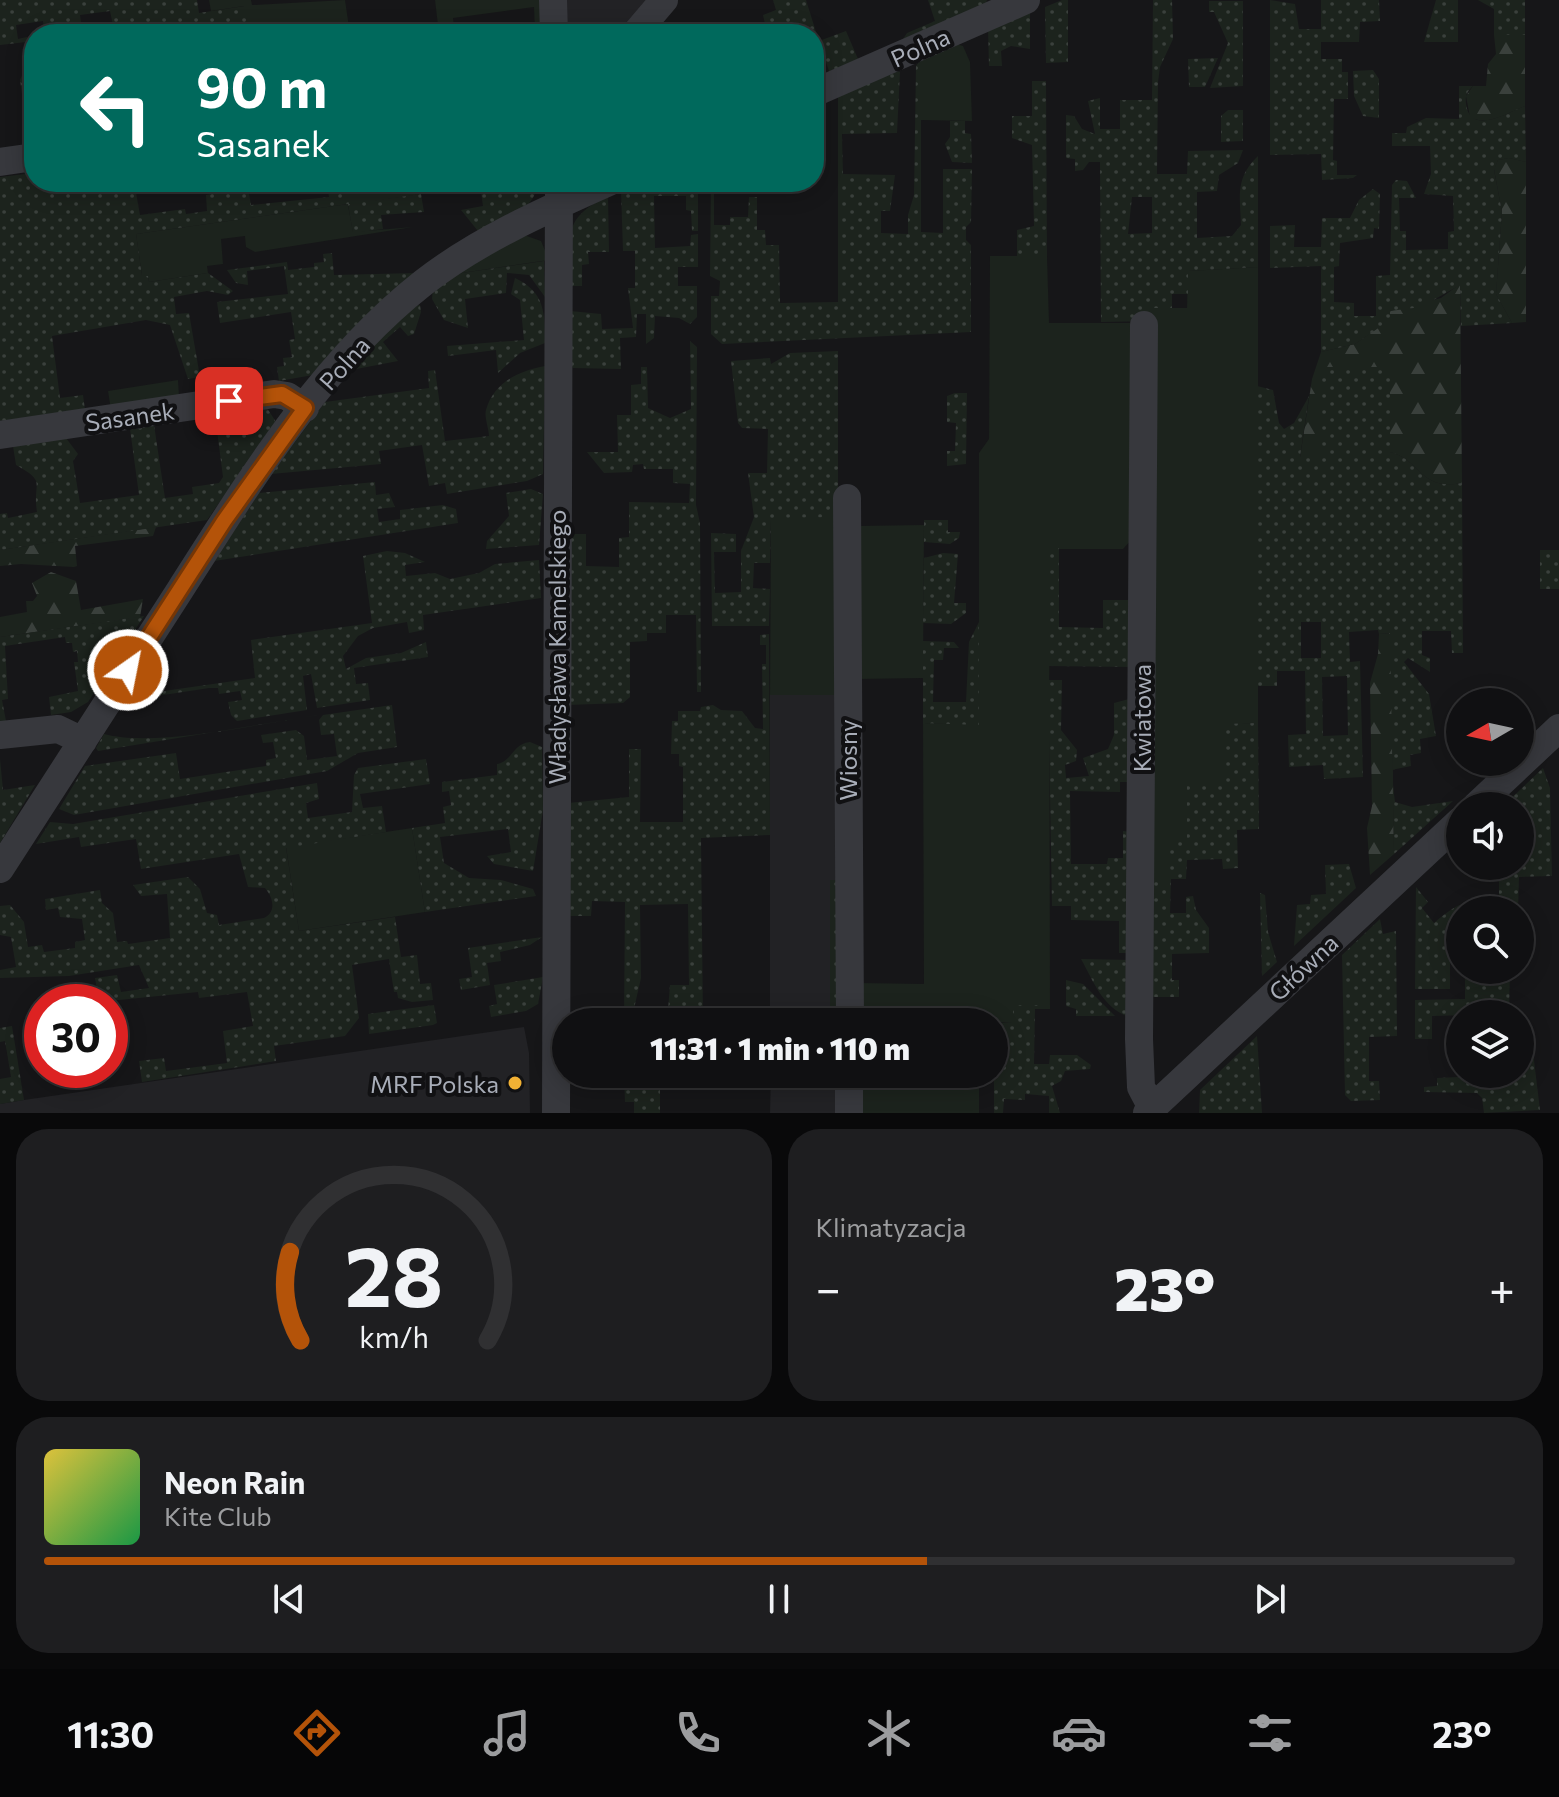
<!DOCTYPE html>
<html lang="pl">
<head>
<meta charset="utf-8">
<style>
  :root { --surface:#101012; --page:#1e1e20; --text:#f1f3f6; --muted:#9c9d9f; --line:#303032; --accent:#b45309 }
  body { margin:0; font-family:Commissioner,sans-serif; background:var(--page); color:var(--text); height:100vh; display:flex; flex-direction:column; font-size:30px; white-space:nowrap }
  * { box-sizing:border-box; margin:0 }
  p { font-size:26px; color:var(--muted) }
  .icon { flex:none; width:44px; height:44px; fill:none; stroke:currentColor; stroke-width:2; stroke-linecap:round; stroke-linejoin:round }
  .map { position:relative; height:1113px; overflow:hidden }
  .sheet { display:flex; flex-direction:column; gap:16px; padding:16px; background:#09090a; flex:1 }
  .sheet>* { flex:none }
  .banner { position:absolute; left:24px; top:24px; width:800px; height:168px; border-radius:32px; box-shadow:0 4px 20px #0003,0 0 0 2px var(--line); background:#00695c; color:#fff; overflow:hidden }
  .needle { width:52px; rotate:261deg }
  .controls { position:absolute; left:1446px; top:688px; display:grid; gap:16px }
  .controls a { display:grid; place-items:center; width:88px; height:88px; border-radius:50%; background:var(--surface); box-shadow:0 4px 20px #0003,0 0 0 2px var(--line); font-size:40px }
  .speed { position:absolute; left:24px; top:984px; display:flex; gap:16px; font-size:40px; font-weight:700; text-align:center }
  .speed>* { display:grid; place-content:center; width:104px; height:104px; border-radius:50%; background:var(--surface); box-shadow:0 4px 20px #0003,0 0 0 2px var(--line); line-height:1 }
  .speed .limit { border:12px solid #d22; background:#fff; color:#111 }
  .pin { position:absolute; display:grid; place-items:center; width:68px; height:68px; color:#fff; margin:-34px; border-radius:16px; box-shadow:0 4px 12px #0006 }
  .me { position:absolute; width:88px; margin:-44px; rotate:33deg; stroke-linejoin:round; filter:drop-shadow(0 0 6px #0008) }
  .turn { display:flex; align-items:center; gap:28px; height:168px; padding:0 40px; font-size:36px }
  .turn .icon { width:104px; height:104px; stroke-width:2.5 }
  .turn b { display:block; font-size:56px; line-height:68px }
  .big { font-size:60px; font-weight:800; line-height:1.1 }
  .sheet .widget { flex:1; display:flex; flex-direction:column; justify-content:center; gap:12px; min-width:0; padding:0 28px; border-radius:32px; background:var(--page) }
  .sheet .dial { align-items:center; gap:0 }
  .dial svg { height:208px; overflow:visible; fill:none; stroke:var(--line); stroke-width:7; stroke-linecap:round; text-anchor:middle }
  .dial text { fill:var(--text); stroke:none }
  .song { display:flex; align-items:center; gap:24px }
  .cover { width:96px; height:96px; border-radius:12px; background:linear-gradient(135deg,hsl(50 70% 55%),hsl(140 70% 35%)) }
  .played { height:8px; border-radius:4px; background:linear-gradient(90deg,var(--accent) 60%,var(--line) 60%) }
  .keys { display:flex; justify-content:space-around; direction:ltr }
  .heat { display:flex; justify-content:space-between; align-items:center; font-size:44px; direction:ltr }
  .sheet .tiles { flex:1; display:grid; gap:16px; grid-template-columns:1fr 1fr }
  .widget:last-child { grid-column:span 2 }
  .trip { position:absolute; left:552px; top:1008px; width:456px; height:80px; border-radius:40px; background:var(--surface); box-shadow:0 4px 20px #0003,0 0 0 2px var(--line); font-weight:800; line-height:80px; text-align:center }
  .tab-bar { display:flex; height:128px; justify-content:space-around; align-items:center; background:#060607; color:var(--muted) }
  .tab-bar .icon { width:56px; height:56px }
  .tab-bar .selected { color:var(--accent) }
  .tab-bar b { font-size:36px; color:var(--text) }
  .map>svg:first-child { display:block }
  .built { fill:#222225 }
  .grass { fill:#1c231d }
  .forest { fill:url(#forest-firs) }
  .garden { fill:url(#garden-dots); fill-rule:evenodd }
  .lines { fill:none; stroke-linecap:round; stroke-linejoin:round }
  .minor { stroke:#37383d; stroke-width:28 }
  .route-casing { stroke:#753606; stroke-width:20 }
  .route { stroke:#b45309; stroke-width:14 }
  .poi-dot { fill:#f2b134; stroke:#111113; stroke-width:3 }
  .labels { text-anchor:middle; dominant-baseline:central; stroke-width:8; stroke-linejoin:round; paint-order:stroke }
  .street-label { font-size:24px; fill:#a8adb8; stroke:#111113 }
  .poi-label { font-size:24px; fill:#a8adb8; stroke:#111113; text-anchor:end }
</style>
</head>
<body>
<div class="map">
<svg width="1559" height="1113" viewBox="0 0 1559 1113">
  <defs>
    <pattern id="forest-firs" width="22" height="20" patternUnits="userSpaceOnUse" patternTransform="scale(2)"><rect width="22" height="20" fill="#1c231d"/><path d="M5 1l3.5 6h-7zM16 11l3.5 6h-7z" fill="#3a403c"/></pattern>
    <pattern id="garden-dots" width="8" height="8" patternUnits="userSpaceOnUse" patternTransform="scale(2)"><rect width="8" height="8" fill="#1c231d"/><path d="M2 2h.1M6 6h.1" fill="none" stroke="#3a403c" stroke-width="1.8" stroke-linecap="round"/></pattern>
  </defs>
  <rect width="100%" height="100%" fill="#161618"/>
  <!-- built -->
  <path class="built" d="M566,0H652L625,34H567Z
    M770,695H838L840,1022H770Z
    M524,1027L529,1053L530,1113H0V1104L24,1100Z
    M771,1074H839V1113H770Z"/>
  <!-- grass -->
  <path class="grass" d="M209,0H251L252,5L345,0L350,34H249L244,6L211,11Z
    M435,0H544L541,31L535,32L534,7L453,18L455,34H439Z
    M956,44L963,46L970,62L972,121L921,120V59Z
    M345,182H502L348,205L353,232L413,227L255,252L246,247L245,236L221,239L223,264L207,266L208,273L149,282L148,276H142L136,234L348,204Z
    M524,235L541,241L549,260L455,274L432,299L433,284Z
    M990,256H1047L1049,323H1133V538L1123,549H1049L1050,1005H1014V1022H859L858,983L924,984L923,723L979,724V453L989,439Z
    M1258,267V723L1224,725L1223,782L1187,840L1166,882H1150L1152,308H1187L1188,271Z
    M178,380L179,396L111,410L108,391Z
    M771,517H838L839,695H770Z
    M924,525L923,678L857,679L856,526Z
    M412,828L425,912L299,931L286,847Z
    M859,1074H979V1113H859Z"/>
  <!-- forest -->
  <path class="forest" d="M1494,35H1525V106C1509,112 1487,127 1470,117L1466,96L1473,86H1486L1488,64L1496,54Z
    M1509,158L1526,162V322L1512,323L1496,294L1502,212L1494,169L1498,160Z
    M1460,284L1462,483C1419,491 1422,460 1390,452V368L1321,458H1300L1312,379L1321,352L1355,344L1389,320L1390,311L1441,298Z
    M156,527L153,536L75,546L77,566L74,567L21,564L0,566V550Z
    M51,572L76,581L81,610L143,599L140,617L0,637V617L27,612L26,601H33L37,596L32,583Z
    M1391,633L1394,854L1370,875L1367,828L1372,806L1370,683L1378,654L1379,634Z"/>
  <!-- garden -->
  <path class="garden" d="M0,0H197L199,13L245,6L249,34H125L124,24L113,25L110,11L80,15L82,30L45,34L43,21L16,25L18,39L27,37L34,83L33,134L27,129L20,80L23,73L30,72L26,42L0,45Z
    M773,0H806L816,32L805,34L801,25L775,34H750L766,28L763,15L776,10Z
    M928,0H987L986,4L903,39L907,33L935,21Z
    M1062,0H1068V62L1046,63L1045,7Z
    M1153,0H1172L1173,39L1160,67L1158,82L1157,174H1187L1188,151L1243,150L1238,163L1219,175L1217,191L1197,192V238L1232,236L1241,225C1240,196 1235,178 1258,156V267L1188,271V294H1172V308H1152V321L1101,322L1100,162H1089L1083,170L1075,171V159L1066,158V115L1074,116L1082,129L1095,134L1088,101L1100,98V129H1120V100H1152ZM1132,197H1152V233L1128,234Z
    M1270,0L1295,4L1299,29H1321V0H1379L1380,21L1360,22L1359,42H1321V59H1342V72H1348V99H1334L1333,160L1337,161V175H1357L1353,178L1322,180L1321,154L1270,155Z
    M1436,0H1458V42H1424Z
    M1478,0H1525V35H1494V9Z
    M1209,1H1243V86L1210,88L1228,43L1214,12H1209Z
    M1030,10V49L1011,46L1001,51L1002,66H989L988,28Z
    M846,31L858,59L830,74L819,41Z
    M1218,58L1205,87H1189L1188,59Z
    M921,59V232L943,233V169H972L971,222L966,227V240L971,245V332L722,344L711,334V296H719L720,281L710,276L711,182H714V225H730V217H748L749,197H757V230H765L766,245H779L780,303L838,302V95L897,70L900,72L897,133L842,134L843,174L895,175L890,211H881V233L908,234V215L914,195L916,66Z
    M1373,70L1379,79V118L1363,116L1354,96L1353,71Z
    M1032,81H1046L1047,256H1017V230L1034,226L1032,145L1012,138V116H1032Z
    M1459,86H1473C1467,92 1465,95 1466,104C1470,136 1507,113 1525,106L1526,162L1509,158L1498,160L1494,170L1502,212L1496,294L1512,323L1461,326L1460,285L1421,307L1390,311V320L1355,344L1321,352V266L1270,268V226L1295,225L1294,247H1321L1322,218H1350L1359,200L1373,189L1380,194L1379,229L1374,228L1373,238L1340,243L1339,266L1334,267V302L1354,303V316H1376V276L1390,275L1392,185L1396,180L1407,181L1416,198H1399L1400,231H1406V250L1448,249V232L1454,231L1453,196L1424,194L1431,174L1430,146H1392V133H1406L1407,127L1426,118L1459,119Z
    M1228,110H1243V141L1221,142V116Z
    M950,121H965V133L971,134L972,163L952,162L945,144L950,137Z
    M34,173V182H134L140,215L185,209L186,214L207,211L206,195L212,194L210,182H247L251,205L329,197L327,182H345L349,204L421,194L424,212L381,215L383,229L353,233L348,204L136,234L142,276H148L149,282L208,273L233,291L228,295L207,291L174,297L176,314L189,313L200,377L188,379L170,325L146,320L52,336L60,398L83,395L85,410L0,421V177Z
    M502,182H537C537,212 501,220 478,231L461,210L483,206L480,185Z
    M639,182H693V190H698V231H692L691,211L686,210V196H654L655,248L690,246L691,235L698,234V267H678V286H697V317L690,324L679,318L655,316L654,338L646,344V314H637L636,337L620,338L621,369L573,368L569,363L570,311L601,314L602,329L633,328L628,288H635V251H623L621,190Z
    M608,196L609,252H588L589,264L582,265V286H570C571,237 559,220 608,196Z
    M332,253L334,275L417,273L313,375L279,381L277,367L284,366L283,358L292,357L289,340L295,339L291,312L220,323L217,302L288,294L284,266L247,271L248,285L236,283L227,270L287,262L288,270L314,267V263L324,262L323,254Z
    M544,261L545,297L529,275L507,273L506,293L465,299L468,328L444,320L432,299L438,284L455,274Z
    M515,278C545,292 545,313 545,343L520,353L498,373L496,350L448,356L447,346L524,340L520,300L511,294Z
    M420,305L421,312L414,334L408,336L400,327L383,342L398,361L351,370L412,306Z
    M690,341L697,347L696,505L700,523L701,692H697L696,615H666V633H647V641L630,642V697L623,703L567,705L571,534H586V566L619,567V538L629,537V502L689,503L690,484L673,483V469H644L643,464L633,465L632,472L604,473L587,452H618L617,415H631V385L641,384V367H647L648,408L670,418L691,409Z
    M838,351V517L771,518L770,563H754L753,588L770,589L769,626H712L711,533L736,534V552H714L715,593L741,592V551L754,517L748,473H767L768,429L742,428L738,423L731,361L770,358L771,364L790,353Z
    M545,366L543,474L527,481L447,494L445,483L429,486L422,445L379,451L381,464L271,474L325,402L429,388L428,371L435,370L445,441L489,436C489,429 484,417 486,410C494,382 519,371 545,366Z
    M1321,367H1390V452C1422,460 1419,491 1462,483L1463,653H1452L1451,631H1422V655L1430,658V672L1408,658L1404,662L1429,694L1436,736L1420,739L1421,753L1410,755L1411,766L1391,770L1395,802L1412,807L1453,801L1394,854L1390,633L1379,634L1378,630L1349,632L1350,662L1360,661L1363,777L1324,779L1323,765L1289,767L1288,735L1306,734L1305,671H1277V686H1258L1257,386L1273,390L1279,423L1284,429L1294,423L1309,396L1300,457H1321ZM1301,622H1321V658H1301ZM1347,676L1348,735L1323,736L1322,677Z
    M955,393H967L966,464L947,466V451H955L956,423L947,422V396Z
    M267,408L276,422L207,520L0,550V514L7,513L8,518L37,512C32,481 48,483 16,465L13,446L66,438L78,454L73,461L80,503L139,495L130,429L154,425L165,498L193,494L192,487L219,483L223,477L215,415Z
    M375,482L376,495L389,493L395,507L377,509L379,522L400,519V510L443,505L456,509L458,523L214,561L259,493Z
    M531,489L543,494L539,545L486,549L487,541L509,516L506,493Z
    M924,520H948V532H960L959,538L950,544L924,542Z
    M1059,548V627L1103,628V600H1133V667L1048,666L1049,549Z
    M1540,550H1559V589H1540Z
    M387,551L405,553L425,562L405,565L406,576L435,573L450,579L479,573L495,564L539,560L541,598L423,615L424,630L409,633L407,622L373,628L358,636L343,656L346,669L366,658L401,653L426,642L428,657L354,668L356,684L368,683L370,700L317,708L311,674L303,676L307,710L237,721L231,715L228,702L242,700L240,691L219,694L218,688H209L124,701L150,693L255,678L251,640L372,623L363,556Z
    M943,553L958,554L954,603H966V613L951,624L923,623L924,558Z
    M144,616L88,702L71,712L51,715L49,697L78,691L74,662H78L77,651L73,652L72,643H66L65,637L5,646L8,699L2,700L6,721H0V637Z
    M979,622V725L923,723V641L954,642L959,648H944L943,660H934L933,702H966L969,642Z
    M769,634L770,835L701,838L703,1022H667L670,985H689L688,904L640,905L641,978L631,1022H624L625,902L592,901L591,916H568V803L629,797V749H641L640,822H683V767L679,766V754H671L672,721H678V711H700L701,707L713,705L721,710L742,711L755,728L763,729L762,664H766V645H760V635Z
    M1048,680H1062L1061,730L1077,750L1076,761L1065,765L1066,778L1089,776L1083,758L1108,749L1114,735V703L1129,699L1132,782H1120V792L1070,791L1071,864H1107L1108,858H1123V831L1132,832L1131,953H1119V921L1071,920V906H1052Z
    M392,705L397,747L358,753L327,771L74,815L59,809L85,766L176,753L180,779L266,766V760L276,758L273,742L263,743L261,735L296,730L304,736L307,760L337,756L334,734L321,735L319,720L323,715Z
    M318,715L98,751L96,748L104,734C154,748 263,723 318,715Z
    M1258,723L1259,829L1237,830L1238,868L1223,869L1222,859L1187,860L1186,879H1171L1170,913H1186V897L1193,896L1196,910L1209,928V953L1172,954V980H1179V997H1149L1150,882L1166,881L1168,840H1187V784L1222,782L1223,724Z
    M530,742L542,747L543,810L533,871L494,864L487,856L511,852L508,829L440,837L444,863L469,878L501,880L533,889L536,896L425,912L412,828L445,823L443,807L451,805L449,791L442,792V782L497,775V764C512,762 512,744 530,742Z
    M0,759L3,790L35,785L0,843Z
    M426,759L430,784L360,794L363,808L382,806L386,832L286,848L299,931L395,917L401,957L417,955L420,984L431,983L433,1000L412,1002L398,998L397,992H394L389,959L352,965L359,1018L345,1036L274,1046L276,1061L142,1082L139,1061L164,1058L166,1071L227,1063L223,1031L253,1026L247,992L199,998L198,992L99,1002L95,978L117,975L121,992L149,988L139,965L69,976L0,978V970L16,967L11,937L0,935V906L10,905L24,922L28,947L42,945L44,952L75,948V942L85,940L82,919L60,917L58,908L46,910L45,899L100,890L102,903L113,913L117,942L127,941L128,944L170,938L167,894L141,896L133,885L188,877L200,889L207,913L217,915L219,925L264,918C277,912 273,897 265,888L248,887L239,854L141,869L136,839L81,847L79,837L36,844L50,822L73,824L317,783L319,799L306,803L308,818L352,812L354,775L358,768Z
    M1543,768L1550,788L1552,876L1519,877L1518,910H1499V866H1520V806H1503Z
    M1349,864L1356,888L1294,946L1297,905L1310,904L1311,895L1326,894L1325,865Z
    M830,880H839L840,1022H830Z
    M1416,887L1428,902L1422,908L1434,923C1452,908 1472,891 1497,910H1460V946H1450V989H1415Z
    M1260,893L1265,895L1268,932L1277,962L1262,976Z
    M1380,919L1383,934L1396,931L1397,1036L1369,1037V1081H1379L1380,1100L1351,1101L1345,1095L1342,955Z
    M542,937L530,945L500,952L501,961L487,963L490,985L461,990L459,979L472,977L468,948Z
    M1081,959L1131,960L1129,1017C1102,1007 1094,982 1081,959Z
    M1479,970H1510L1509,1014L1432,1016V1039H1415V1000L1465,999V976H1478Z
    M543,977L538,1004L526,1011L491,1017L489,1006L497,1004L494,985Z
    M1066,980L1083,984L1115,1016H1076V1009L1066,1006Z
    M434,1005L437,1023L433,1025L369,1034L368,1014Z
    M1013,1005H1050V1009H1035L1034,1064H1049L1050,1055H1077L1091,1065L1090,1069L1065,1071L1061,1081L1052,1086L1060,1113H1049V1096L1025,1094V1100L1004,1099L1003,1113H994V1070L1000,1069V1039H995V1023L1013,1022Z
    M12,1026L24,1100L0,1104V1079L11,1077L5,1041L0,1042V1028Z
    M1257,1036L1262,1113H1199L1200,1090Z
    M1520,1044H1532L1540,1110L1484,1113L1482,1098L1477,1093L1424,1092V1087L1437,1086V1078L1520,1074Z
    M624,1074H660V1113H634V1102H625Z"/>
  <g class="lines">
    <!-- minor -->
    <path class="minor" d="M553,0L554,34
      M635,34L664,0
      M814,93L1026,0
      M0,162L34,157
      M1144,325L1139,1039L1141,1087L1152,1108
      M0,435L274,394L287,396L305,408
      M847,498L850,1022
      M0,735L58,729L83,741
      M1476,806L1559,728
      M0,869C60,776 120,683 180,590C249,482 321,363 423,283C478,240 546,210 609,182
      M556,1113L559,182
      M849,1113V1074
      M1147,1113L1460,821"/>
  </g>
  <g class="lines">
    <defs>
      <path id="route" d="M128,670L224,521L305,408L282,394L229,401"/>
    </defs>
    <!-- route casing -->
    <use href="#route" class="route-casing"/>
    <!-- route -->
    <use href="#route" class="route"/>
  </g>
  <!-- markers -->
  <circle class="poi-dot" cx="515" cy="1083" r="8"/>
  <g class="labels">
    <!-- street labels -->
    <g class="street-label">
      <text transform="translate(920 47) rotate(-24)">Polna</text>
      <text transform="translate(344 363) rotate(-48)">Polna</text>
      <text transform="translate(130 416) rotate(-8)">Sasanek</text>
      <text transform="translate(556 647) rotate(-90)">Władysława Kamelskiego</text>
      <text transform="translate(1141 718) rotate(-90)">Kwiatowa</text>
      <text transform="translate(847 760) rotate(-90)">Wiosny</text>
      <text transform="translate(1303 967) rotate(-43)">Główna</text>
    </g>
    <!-- poi labels -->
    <g class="poi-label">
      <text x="499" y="1083">MRF Polska</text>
    </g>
  </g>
</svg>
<div class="controls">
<a><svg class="needle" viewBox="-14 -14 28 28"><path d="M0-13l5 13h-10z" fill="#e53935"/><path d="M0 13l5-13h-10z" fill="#9c9d9f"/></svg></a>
<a><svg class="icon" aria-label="sound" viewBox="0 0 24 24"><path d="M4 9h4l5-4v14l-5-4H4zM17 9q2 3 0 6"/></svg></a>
<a><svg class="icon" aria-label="search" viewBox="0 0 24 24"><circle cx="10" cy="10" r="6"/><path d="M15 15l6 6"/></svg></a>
<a><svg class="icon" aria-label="layers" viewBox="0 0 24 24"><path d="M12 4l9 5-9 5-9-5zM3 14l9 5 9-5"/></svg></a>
</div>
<div class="speed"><div class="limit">30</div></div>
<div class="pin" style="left:229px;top:401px;background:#d93025"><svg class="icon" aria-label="arrive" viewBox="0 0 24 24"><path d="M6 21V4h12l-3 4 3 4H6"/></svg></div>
<svg class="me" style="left:128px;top:670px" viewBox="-20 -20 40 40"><circle r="17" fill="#b45309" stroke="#fff" stroke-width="3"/><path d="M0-11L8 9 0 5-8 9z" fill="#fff"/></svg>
<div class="trip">11:31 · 1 min · 110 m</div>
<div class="banner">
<div class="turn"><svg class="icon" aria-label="left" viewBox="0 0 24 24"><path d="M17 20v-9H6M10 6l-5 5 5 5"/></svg><div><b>90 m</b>Sasanek</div></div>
</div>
</div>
<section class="sheet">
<div class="tiles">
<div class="widget dial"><svg viewBox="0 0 100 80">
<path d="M14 69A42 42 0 1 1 86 69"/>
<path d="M14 69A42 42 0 0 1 10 35" stroke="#b45309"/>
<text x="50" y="56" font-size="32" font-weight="700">28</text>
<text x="50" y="72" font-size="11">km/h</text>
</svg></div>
<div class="widget"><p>Klimatyzacja</p>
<div class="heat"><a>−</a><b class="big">23°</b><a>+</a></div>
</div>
<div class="widget">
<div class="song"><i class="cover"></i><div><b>Neon Rain</b><p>Kite Club</p></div></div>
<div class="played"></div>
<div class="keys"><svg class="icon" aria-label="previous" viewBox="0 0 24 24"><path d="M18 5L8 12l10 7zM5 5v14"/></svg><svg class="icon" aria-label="pause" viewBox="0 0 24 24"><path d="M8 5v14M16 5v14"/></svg><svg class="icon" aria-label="next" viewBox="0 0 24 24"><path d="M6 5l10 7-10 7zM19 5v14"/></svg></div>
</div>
</div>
</section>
<nav class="tab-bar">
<b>11:30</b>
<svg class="icon selected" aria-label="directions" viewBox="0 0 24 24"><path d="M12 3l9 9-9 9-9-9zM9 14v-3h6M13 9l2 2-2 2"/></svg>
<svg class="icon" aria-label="music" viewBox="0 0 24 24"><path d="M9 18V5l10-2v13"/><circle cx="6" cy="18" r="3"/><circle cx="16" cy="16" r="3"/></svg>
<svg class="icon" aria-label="phone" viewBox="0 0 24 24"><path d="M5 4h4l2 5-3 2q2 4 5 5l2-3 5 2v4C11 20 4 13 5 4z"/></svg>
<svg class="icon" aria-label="climate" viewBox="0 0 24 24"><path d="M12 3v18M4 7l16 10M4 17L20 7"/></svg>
<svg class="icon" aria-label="car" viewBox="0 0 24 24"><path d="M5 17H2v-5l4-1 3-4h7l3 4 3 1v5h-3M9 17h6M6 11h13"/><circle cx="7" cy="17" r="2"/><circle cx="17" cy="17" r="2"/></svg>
<svg class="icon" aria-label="filters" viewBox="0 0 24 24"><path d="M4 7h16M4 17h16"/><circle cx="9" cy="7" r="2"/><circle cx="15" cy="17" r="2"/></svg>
<b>23°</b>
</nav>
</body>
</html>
